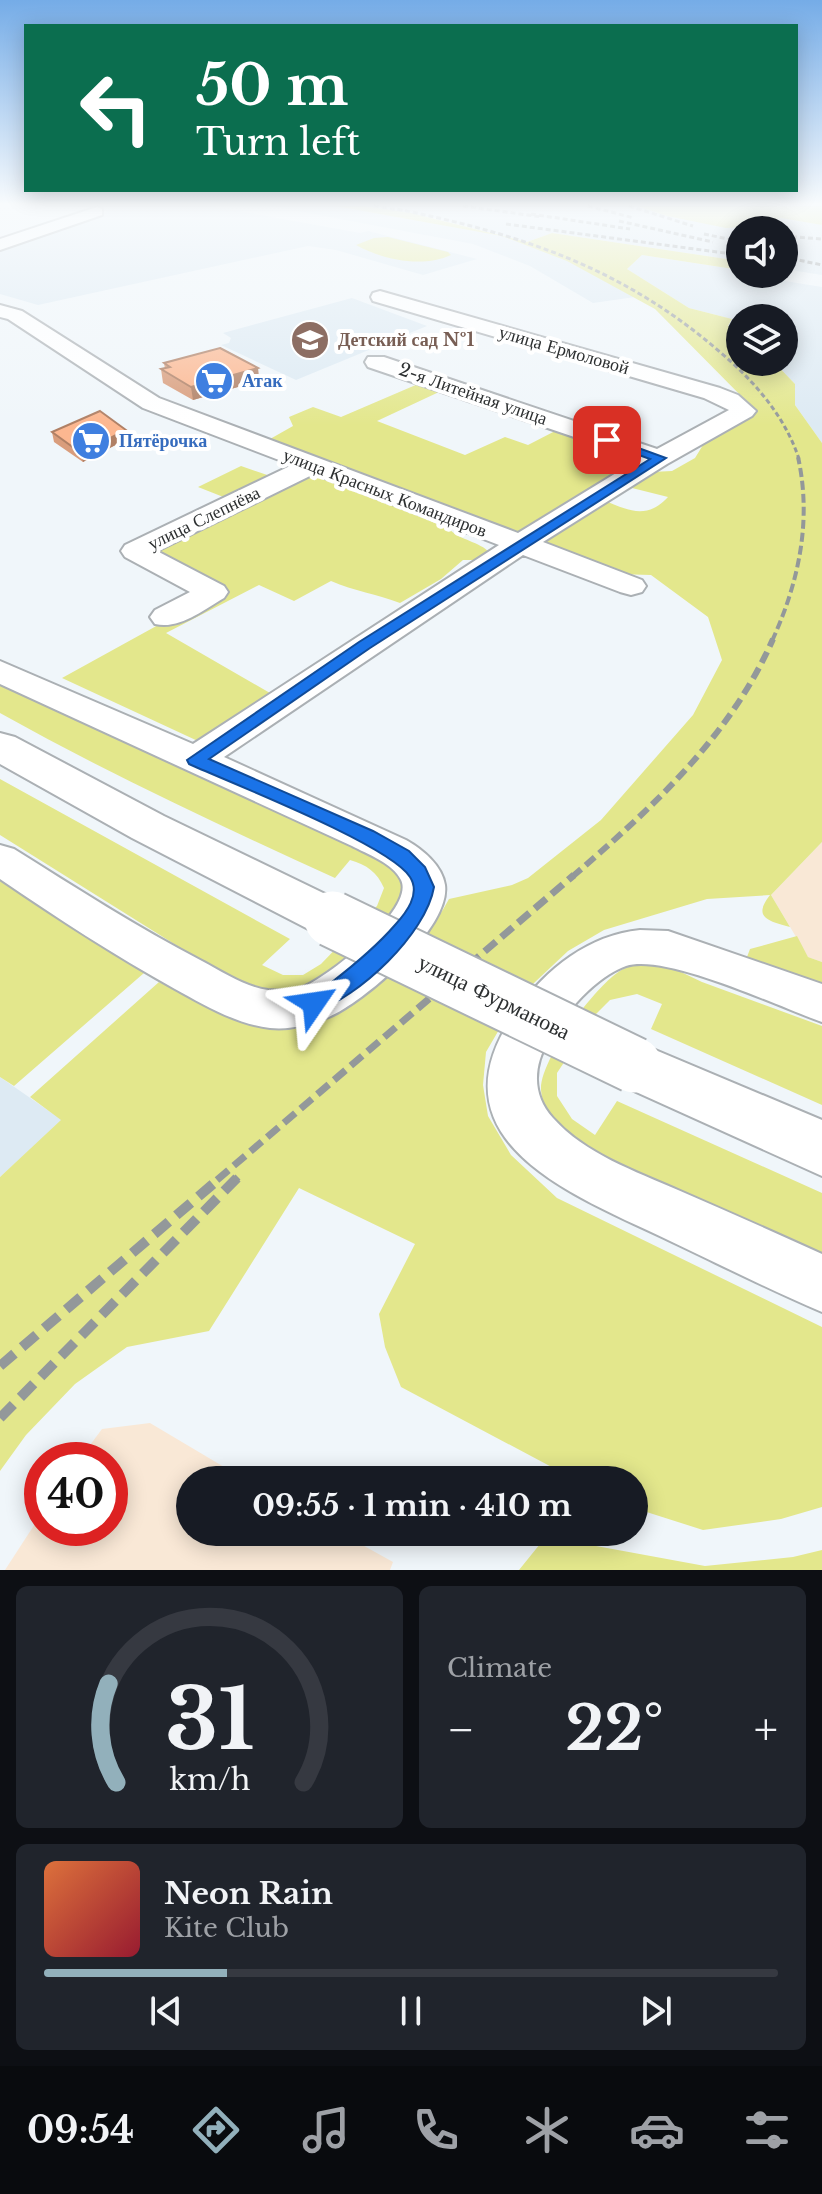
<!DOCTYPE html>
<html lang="en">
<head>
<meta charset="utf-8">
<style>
  :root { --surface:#171b24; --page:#20242c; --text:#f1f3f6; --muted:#9ea1a6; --line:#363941; --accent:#92b0bb }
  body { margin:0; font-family:"Libre Baskerville",serif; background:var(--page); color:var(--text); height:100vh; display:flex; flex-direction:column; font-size:30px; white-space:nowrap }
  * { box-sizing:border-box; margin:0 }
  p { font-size:26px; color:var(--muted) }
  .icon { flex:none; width:44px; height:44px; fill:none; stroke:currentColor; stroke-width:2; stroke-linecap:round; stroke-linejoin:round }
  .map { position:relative; height:1570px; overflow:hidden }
  .details { display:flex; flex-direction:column; gap:16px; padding:16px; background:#0d0f14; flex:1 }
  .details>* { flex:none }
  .banner { position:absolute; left:24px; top:24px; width:774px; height:168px; border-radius:0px; box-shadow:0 4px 20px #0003; background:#0b6e4f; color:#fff; overflow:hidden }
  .buttons { position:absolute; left:726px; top:216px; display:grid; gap:16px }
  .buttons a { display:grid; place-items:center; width:72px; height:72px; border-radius:50%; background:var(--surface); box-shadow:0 4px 20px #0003; font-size:40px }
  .speed { position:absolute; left:24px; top:1442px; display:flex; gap:16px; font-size:40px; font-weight:700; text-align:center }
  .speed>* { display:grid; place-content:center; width:104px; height:104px; border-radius:50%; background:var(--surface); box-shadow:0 4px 20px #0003; line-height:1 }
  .speed .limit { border:12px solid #d22; background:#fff; color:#111 }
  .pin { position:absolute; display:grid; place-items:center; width:68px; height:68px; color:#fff; margin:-34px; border-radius:16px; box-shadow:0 4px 12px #0006 }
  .me { position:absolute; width:88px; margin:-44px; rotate:58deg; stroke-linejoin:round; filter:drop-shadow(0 0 6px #0008) }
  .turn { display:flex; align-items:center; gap:28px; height:168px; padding:0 40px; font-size:36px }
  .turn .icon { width:104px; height:104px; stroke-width:2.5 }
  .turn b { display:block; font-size:56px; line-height:68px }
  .big { font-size:60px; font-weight:700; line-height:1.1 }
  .details .tile { flex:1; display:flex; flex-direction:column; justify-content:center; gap:12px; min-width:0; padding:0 28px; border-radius:12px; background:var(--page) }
  .details .dial { align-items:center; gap:0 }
  .dial svg { height:208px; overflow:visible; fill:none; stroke:var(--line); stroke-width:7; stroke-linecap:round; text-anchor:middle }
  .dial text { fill:var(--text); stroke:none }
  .song { display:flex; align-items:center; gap:24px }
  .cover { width:96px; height:96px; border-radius:12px; background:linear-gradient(135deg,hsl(20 70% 55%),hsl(350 70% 35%)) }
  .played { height:8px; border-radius:4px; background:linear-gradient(90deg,var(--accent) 25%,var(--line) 25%) }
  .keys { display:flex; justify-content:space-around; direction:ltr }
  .heat { display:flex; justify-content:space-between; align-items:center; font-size:44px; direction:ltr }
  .details .tiles { flex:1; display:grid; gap:16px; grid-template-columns:1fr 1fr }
  .tile:last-child { grid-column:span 2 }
  .trip { position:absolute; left:176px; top:1466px; width:472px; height:80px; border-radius:40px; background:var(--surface); box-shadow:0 4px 20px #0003; font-weight:700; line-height:80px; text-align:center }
  .menu { display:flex; height:128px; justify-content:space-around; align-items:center; background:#090b0e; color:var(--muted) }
  .menu .icon { width:56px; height:56px }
  .menu .selected { color:var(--accent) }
  .menu b { font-size:36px; color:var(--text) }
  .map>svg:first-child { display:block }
  .commercial { fill:#f9e8d6 }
  .built { fill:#ddeaf3 }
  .green { fill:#e3e78c }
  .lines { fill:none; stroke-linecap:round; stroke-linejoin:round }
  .minor-casing { stroke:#abb0b4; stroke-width:4 }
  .major-casing { stroke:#abb0b4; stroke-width:4 }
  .minor { fill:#fff; fill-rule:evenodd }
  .major { fill:#fff; fill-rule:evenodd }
  .rail-far4 { stroke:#93989a; stroke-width:3; stroke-dasharray:5 3; stroke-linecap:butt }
  .rail-far3 { stroke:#93989a; stroke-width:4; stroke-dasharray:9 4; stroke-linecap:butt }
  .rail-far2 { stroke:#93989a; stroke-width:6; stroke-dasharray:12 6; stroke-linecap:butt }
  .rail-far1 { stroke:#93989a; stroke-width:7; stroke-dasharray:15 7; stroke-linecap:butt }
  .rail { stroke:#93989a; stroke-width:10; stroke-dasharray:19 10; stroke-linecap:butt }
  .major-bridge-casing { stroke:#abb0b4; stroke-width:59; stroke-linecap:butt }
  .major-bridge { stroke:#fff; stroke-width:55 }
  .wall { fill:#d99d7c }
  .shaded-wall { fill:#b08065 }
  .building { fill:#fcb790; stroke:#b08065; stroke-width:2 }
  .route { fill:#1a73e8; stroke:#114b97; stroke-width:2 }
  .labels { text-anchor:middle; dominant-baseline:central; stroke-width:8; stroke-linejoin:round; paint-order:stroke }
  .far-education-label { font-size:18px; font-weight:bold; fill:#785e54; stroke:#fff; text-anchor:start }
  .far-street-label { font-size:18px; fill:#2d3031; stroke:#fff }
  .far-shop-label { font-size:18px; font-weight:bold; fill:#366cbe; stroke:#fff; text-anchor:start }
  .street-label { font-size:22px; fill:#2d3031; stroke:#fff }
</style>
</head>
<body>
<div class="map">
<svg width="822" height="1570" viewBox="0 0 822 1570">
  <rect width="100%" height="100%" fill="#f0f6fa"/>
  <!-- commercial -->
  <path class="commercial" d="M822,842V962L808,957L771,895Z
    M150,1423L246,1480H190V1532H339L393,1562L390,1570H5L42,1513V1528H110V1460H79L102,1429Z"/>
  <!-- built -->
  <path class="built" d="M72,206H211L360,233L368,231L477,259L423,275L336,250L308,246L38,305L0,294V248L108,211Z
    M271,206H335L502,236L558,256L635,297L593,303L530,266L473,244Z
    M364,206H637L667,216L726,226H759L781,218L822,225V275L784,269V230H740V261L552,233L527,242L441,219Z
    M642,255L740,270V274L787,277L785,281L822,287V443L795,405V384L774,362H784V318H740V328L727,326L732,319L689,308L627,269Z
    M352,298L427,326L296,380L221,345L229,343L231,338L223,333Z
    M0,1077L62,1120L0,1177Z"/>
  <!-- green -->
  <path class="green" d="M335,206H364L411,213L527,242L552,233L740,261V270L642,255L627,269L689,308L732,319L728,326L740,328V362H774L795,384V405L822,443V842L771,895L790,927C769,921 752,918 770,895L707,899L604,930L568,951L517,999L486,1052L483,1085L488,1116L511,1155L557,1198L822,1327V1507L781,1519L703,1530L634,1508V1480H576L401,1387L385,1347L379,1314L415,1244L299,1188L209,1331L127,1347L75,1384L26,1435L0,1471V1177L61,1120L30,1097L159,982L210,1007L327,1017C378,992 422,949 449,899L512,885L528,878L601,820L693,715L722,660L708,617L651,575L615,574L545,547L542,540L608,502C631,512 649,518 668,497L628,487L652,472L672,471L695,458L703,445L749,412L751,406L655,309L567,261L502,236Z
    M637,206H822V225L781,218L759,226L726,228L667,216Z
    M388,237L448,252L451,255C423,268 383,260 356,245L374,238Z
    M418,384L439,392L377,421L465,455L505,437L528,445L559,429L626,452L632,461L524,532H503L263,443L293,426L289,417L313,407L341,417Z
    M241,466L276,478L231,500L198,487Z
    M306,473L328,477L449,529C461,541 479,541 490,553L479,560H463L441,579L400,603C377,594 354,591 331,581L294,601L259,585L166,633L270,693L200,742L62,678L218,592L145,550Z
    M0,682L390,863L405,878L399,913L311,992L283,995L246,985L187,952L0,835V779L290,939L262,965L283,975H303L321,964L377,906L384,888C377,872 367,865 350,860L335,878C221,826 109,774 0,713Z
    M0,881L144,973L14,1086L0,1077Z
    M797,936L808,957L822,962V990L754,964L747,957L750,949Z
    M639,963L664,964L702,982L822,1026V1105L651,1029L662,1004L637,994L610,1000L596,1014L557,1073V1096L572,1119L595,1135L617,1101L822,1193V1254L596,1153C573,1139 543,1120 541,1090C539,1061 593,990 617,973C623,968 632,966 639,963Z
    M558,1539L705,1566L793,1557L822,1550V1570H519L540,1544Z"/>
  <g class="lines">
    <defs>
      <path id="minor" d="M97,207L102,209V215L0,250V239Z
        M380,291L720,388L738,395L756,411L752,416L667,464L543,542L642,580L646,586L642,592L631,595L620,592L523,555L224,757L406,840C422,849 442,865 445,885C451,928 364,1002 329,1017C310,1025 290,1030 270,1028C236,1024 204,1005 175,989C114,955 57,918 0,879V845L14,849C76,888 137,927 202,961C223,972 245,987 268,990C278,991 289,992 298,989C324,981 416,909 401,880C393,863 367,854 352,846L0,684V661L193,744L499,545L314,474L157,551L224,586L228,592L224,598C203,610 179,630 155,624L150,617L155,610L190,592L125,557L121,551L125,545L292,465L143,408L8,319L0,317V305L22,311L159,398L518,533L639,459L368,367L365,362L368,357H384L657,449L729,410L704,398L373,301L371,297L373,293Z
        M640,930L668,931L822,984V1022C779,1007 666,953 626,966C595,977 565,1013 548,1041C533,1067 532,1095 553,1118C585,1154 635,1171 678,1190C726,1211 774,1232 822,1254V1312C770,1290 719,1264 668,1240C573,1195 424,1140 517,1010C546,969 589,935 640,930Z"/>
      <path id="major" d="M0,733L15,737L164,816L350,906L357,919L350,932L332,938L314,932L132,838L0,764Z
        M634,1041L822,1120V1176L614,1082L606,1065L614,1048Z"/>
    </defs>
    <!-- minor casing -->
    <use href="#minor" class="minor-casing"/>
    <!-- major casing -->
    <use href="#major" class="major-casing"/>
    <!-- minor -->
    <use href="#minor" class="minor"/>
    <!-- major -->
    <use href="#major" class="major"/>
    <!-- rail-far4 -->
    <path class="rail-far4" d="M374,206L407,211
      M463,206L542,217
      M588,206L634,218
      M629,206L693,226
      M397,209C521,234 623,268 720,352C754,381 785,416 799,459
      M531,214L630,229
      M619,221L713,242
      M506,224L740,255
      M704,234L733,240
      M784,236L822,239
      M784,257L822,265"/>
    <!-- rail-far3 -->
    <path class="rail-far3" d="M772,641C799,582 812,520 798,457"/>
    <!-- rail-far2 -->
    <path class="rail-far2" d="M572,877C652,808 730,737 773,639"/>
    <!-- rail-far1 -->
    <path class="rail-far1" d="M217,1180L574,875
      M235,1180L238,1177"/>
    <!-- rail -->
    <path class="rail" d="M0,1366L220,1178
      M0,1418L237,1178"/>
    <defs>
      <path id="major-bridge" d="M332,919L634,1065"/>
    </defs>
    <!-- major-bridge casing -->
    <use href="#major-bridge" class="major-bridge-casing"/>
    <!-- major-bridge -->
    <use href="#major-bridge" class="major-bridge"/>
  </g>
  <!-- wall -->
  <path class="wall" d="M164,363L258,368L259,381L193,400L163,383L161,369H165Z
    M52,432L127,439L83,462L54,442Z"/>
  <!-- shaded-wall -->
  <path class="shaded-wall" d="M258,368L259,381L193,400L191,387Z
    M126,430L127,439L83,462L81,453Z"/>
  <!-- building -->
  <path class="building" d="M220,348L258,368L191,387L161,369L170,367L164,363Z
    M100,411L126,430L81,453L52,432Z"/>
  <!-- sky -->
  <linearGradient id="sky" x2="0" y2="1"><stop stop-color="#75ace7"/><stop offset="0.48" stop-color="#f8fbfd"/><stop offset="1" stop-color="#f8fbfd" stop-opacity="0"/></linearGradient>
  <rect width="822" height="425" fill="url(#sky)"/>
  <!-- route -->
  <path class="route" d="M603,438H611L666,458L370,648L209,759L373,831L409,851L425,867L434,887C426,934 359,997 314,1012L306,1010L303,1003C308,992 322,990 332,982C354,965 376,947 395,925C406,913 421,894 410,877C390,845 231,783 189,764L187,760L359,642L650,459L603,442Z"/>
  <!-- icons -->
  <defs>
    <symbol id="school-disc" viewBox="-11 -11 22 22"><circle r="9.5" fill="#8d6e63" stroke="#fff"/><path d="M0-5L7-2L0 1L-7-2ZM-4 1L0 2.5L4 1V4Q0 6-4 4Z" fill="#fff"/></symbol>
    <symbol id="supermarket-disc" viewBox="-11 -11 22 22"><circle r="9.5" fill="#3f7fe0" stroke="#fff"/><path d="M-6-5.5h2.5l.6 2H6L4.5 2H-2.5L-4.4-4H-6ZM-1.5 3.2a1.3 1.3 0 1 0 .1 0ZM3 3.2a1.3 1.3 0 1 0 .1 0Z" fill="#fff"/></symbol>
  </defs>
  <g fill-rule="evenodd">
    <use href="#school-disc" x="288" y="318" width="44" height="44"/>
    <use href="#supermarket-disc" x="192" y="359" width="44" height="44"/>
    <use href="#supermarket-disc" x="69" y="419" width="44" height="44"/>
  </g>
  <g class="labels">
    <!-- far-education labels -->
    <g class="far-education-label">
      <text x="338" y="340">Детский сад №1</text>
    </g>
    <!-- far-street labels -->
    <g class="far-street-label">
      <text transform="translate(564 350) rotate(16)">улица Ермоловой</text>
      <text transform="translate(473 394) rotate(19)">2-я Литейная улица</text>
      <text transform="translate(385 493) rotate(21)">улица Красных Командиров</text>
      <text transform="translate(204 518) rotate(-26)">улица Слепнёва</text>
    </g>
    <!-- far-shop labels -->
    <g class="far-shop-label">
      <text x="242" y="381">Атак</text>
      <text x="119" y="441">Пятёрочка</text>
    </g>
    <!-- street labels -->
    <g class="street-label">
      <text transform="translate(494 997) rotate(26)">улица Фурманова</text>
    </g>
  </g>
</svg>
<div class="buttons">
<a><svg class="icon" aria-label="sound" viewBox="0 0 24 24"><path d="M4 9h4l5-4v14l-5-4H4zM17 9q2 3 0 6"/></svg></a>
<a><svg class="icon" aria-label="layers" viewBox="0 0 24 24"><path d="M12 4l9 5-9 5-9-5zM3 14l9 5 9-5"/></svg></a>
</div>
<div class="speed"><div class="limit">40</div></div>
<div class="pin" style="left:607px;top:440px;background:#d93025"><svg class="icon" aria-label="arrive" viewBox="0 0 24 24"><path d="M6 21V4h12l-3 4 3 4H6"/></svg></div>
<svg class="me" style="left:314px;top:1003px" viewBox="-20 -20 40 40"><path d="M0-17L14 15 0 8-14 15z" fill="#1a73e8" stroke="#fff" stroke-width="4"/></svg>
<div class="trip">09:55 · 1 min · 410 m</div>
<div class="banner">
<div class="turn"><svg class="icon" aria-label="left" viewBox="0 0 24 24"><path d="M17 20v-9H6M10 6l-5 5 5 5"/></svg><div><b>50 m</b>Turn left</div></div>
</div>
</div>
<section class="details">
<div class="tiles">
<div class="tile dial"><svg viewBox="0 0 100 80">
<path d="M14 69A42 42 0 1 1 86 69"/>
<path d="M14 69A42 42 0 0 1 11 31" stroke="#92b0bb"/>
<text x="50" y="56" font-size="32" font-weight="700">31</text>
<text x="50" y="72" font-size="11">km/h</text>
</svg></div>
<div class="tile"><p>Climate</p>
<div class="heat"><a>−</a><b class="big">22°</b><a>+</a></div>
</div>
<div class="tile">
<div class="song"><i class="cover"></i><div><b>Neon Rain</b><p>Kite Club</p></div></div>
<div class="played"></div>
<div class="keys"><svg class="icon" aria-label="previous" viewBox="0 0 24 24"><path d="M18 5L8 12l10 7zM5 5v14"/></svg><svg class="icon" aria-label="pause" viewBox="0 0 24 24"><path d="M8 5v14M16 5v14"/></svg><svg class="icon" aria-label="next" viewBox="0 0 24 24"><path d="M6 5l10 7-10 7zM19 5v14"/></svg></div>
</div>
</div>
</section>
<nav class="menu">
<b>09:54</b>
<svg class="icon selected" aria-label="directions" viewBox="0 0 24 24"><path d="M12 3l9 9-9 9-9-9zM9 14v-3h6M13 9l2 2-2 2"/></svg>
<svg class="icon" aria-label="music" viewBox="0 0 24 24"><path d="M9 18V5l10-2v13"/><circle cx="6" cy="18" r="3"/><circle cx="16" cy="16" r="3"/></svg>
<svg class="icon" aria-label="phone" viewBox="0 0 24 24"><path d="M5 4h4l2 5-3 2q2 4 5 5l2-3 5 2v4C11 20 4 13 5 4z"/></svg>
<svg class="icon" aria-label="climate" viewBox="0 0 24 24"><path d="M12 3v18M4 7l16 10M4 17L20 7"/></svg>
<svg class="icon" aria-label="car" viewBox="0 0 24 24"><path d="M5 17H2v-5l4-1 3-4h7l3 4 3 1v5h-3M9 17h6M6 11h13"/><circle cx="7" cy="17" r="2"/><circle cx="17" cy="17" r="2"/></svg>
<svg class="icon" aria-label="filters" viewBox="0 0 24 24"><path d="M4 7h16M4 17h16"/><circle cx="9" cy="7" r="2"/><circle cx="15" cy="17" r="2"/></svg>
</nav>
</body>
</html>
